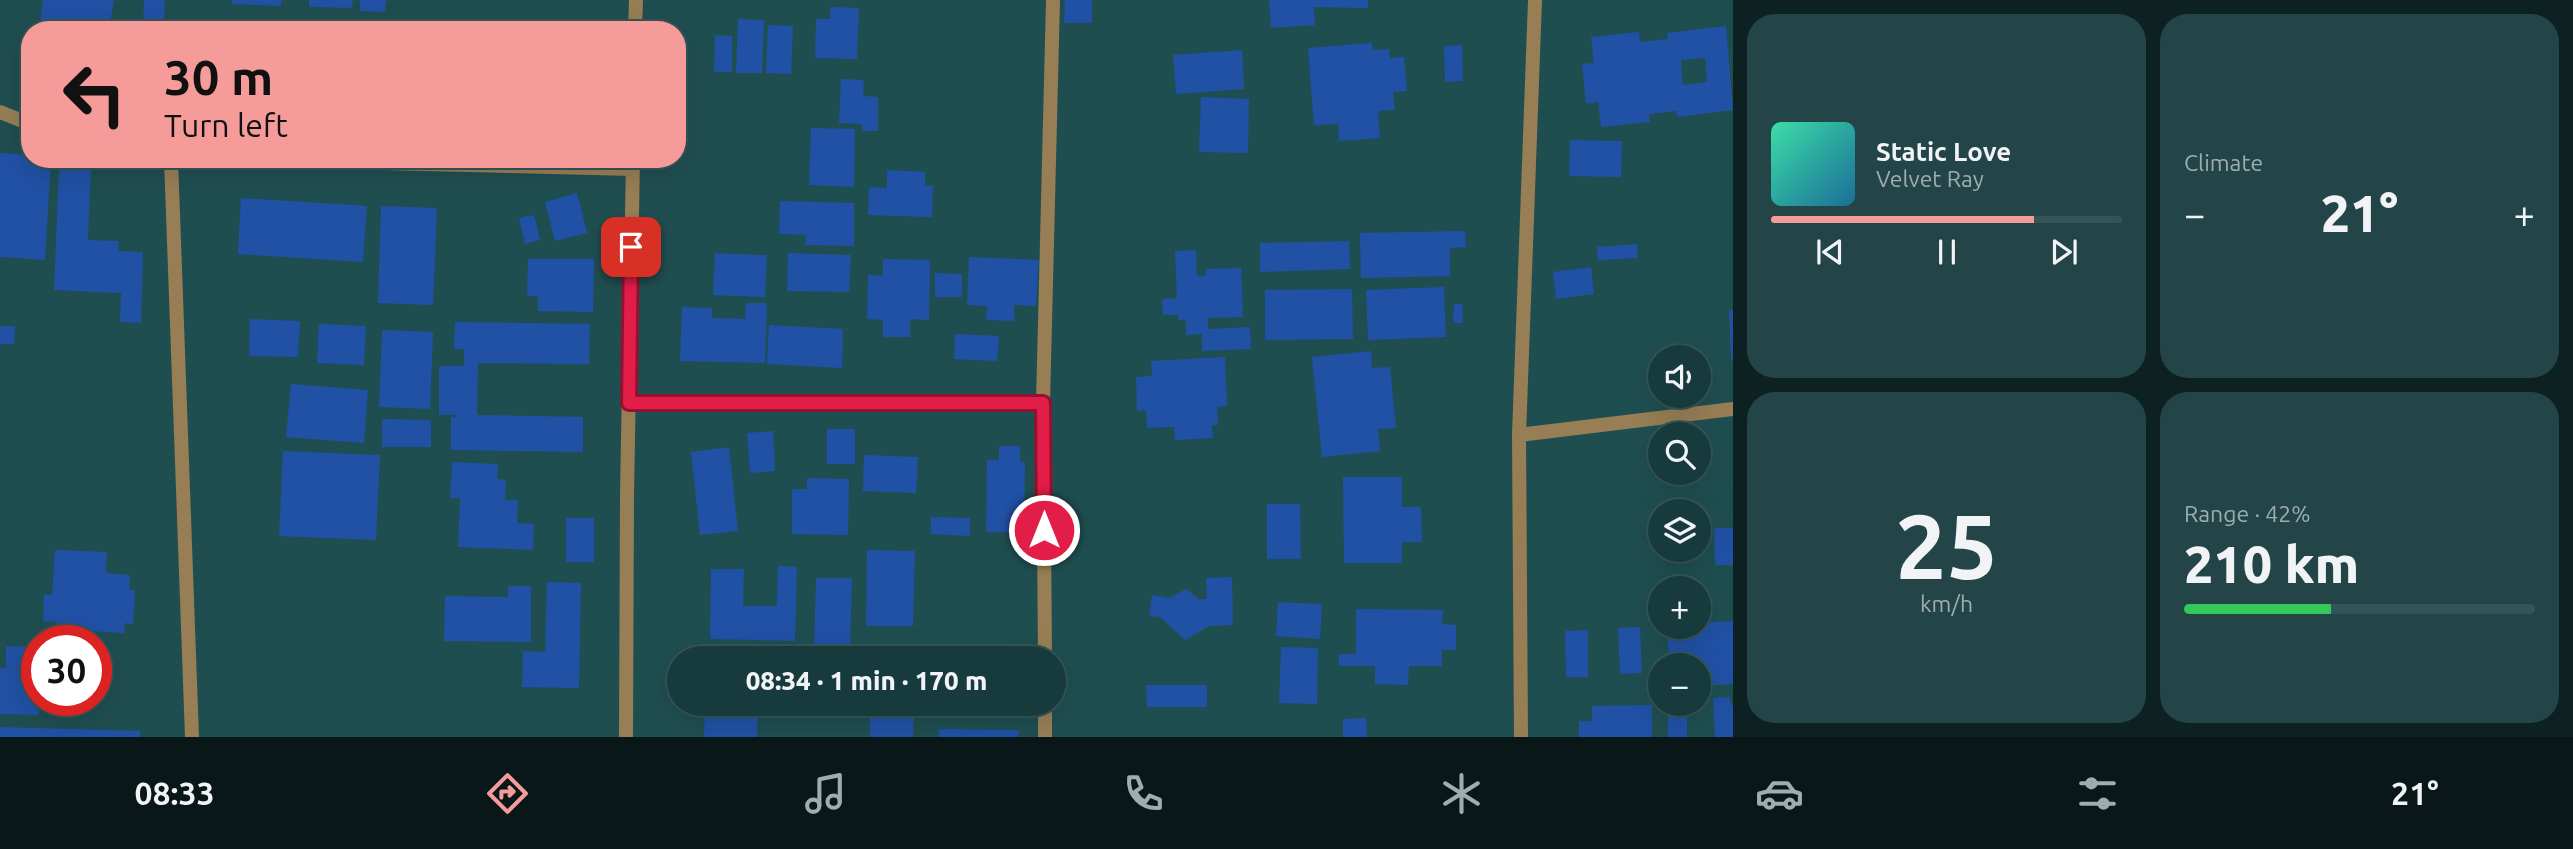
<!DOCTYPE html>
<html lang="en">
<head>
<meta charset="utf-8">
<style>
  :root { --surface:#173a3d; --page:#244548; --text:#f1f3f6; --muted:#9eadb0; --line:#365457; --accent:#f59b9a }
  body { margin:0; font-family:Ubuntu,sans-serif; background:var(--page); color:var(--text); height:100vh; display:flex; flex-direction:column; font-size:26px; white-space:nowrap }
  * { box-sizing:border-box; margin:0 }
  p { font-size:23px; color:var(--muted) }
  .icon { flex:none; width:38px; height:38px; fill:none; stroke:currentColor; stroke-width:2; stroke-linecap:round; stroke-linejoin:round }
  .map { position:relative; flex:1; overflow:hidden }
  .panel { display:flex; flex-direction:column; gap:14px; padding:14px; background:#0d2022; width:840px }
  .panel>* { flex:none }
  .guide { position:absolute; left:21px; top:21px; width:665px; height:147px; border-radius:28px; box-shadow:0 7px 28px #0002,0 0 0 2px var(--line); background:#f59b9a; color:#111; overflow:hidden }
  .buttons { position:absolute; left:1648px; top:345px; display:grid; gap:14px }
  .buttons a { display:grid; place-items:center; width:63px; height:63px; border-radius:50%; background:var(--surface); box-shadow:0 7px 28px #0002,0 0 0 2px var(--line); font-size:35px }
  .speed { position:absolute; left:21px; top:625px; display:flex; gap:14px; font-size:35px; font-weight:700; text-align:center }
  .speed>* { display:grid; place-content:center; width:91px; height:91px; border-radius:50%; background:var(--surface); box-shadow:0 7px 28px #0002,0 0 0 2px var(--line); line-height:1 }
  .speed .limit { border:10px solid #d22; background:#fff; color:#111 }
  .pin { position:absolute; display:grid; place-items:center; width:60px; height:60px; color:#fff; margin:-30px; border-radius:14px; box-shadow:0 4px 10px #0006 }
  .me { position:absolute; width:77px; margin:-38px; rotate:0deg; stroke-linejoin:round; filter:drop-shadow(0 0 5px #0008) }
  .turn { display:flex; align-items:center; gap:24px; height:147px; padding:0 28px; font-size:32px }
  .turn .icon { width:91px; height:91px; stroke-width:2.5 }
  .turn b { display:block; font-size:49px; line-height:60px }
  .big { font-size:52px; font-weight:800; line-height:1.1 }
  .panel .card { flex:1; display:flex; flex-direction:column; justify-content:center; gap:10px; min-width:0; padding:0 24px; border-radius:28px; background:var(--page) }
  .panel .dial { align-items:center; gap:0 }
  .dial b { font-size:91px; line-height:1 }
  .song { display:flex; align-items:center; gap:21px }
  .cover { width:84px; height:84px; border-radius:10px; background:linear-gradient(135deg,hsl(160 70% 55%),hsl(200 70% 35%)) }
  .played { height:7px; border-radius:4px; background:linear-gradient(90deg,var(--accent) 75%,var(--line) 75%) }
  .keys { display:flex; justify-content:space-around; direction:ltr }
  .heat { display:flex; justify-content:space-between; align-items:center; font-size:38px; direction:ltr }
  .charge { height:10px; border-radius:5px; background:linear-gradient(90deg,#34c759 42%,var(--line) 0) }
  .panel .tiles { flex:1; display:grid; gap:14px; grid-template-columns:repeat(2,1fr) }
  .trip { position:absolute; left:667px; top:646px; width:399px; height:70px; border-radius:35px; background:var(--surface); box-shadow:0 7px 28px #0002,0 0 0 2px var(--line); font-weight:800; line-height:70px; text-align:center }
  .dock { display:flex; height:112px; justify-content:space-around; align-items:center; background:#091718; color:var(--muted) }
  .dock .icon { width:49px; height:49px }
  .dock .active { color:var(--accent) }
  .dock b { font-size:32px; color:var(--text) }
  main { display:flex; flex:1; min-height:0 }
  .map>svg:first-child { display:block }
  .building { fill:#2151a5; fill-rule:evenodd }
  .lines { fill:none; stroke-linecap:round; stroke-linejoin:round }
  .street { stroke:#977e55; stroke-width:14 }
  .route-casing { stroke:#92132f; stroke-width:18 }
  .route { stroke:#e11d48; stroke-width:12 }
</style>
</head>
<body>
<main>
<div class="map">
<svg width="1733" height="737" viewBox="0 0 1733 737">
  <rect width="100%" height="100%" fill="#1f4e51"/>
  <!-- building -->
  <path class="building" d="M43,0H114L109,30H39Z
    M144,0H165L164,25H143Z
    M232,0H281V6L232,4Z
    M309,0H353L352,8L309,7Z
    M360,0H386L385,12L360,11Z
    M1065,0H1092V23H1064Z
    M1269,0H1368V8L1314,7L1315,25L1271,28Z
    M830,7L859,8L857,59L815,58L816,19H830Z
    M454,19H478V30H453Z
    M738,19L764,20L762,73H736Z
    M228,25L273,28V30H227Z
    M768,25L793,26L791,74L766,73Z
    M553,26V30H481V27Z
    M1726,26L1733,110L1677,117L1676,111L1649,114L1650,122L1601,127L1598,102L1586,104L1582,64L1594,63L1591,37L1639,32L1640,42L1668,39L1667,33ZM1705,58L1707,82L1683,85L1681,60Z
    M715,35L732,36V72H714Z
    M1372,43L1373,50L1389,49L1390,58L1404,57L1407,91L1393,92L1395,110L1378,111L1380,138L1339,141L1338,124L1314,125L1308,48Z
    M1462,45L1463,81L1445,82L1444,46Z
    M1242,50L1244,89L1176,94L1173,55Z
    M841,79L864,80L863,96L878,97V131H862V124L839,123Z
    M1201,97L1249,99L1248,153L1199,152Z
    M811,128L855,129L854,187L809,185Z
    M1570,140L1622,141L1621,177L1569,176Z
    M0,153L30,155V159H51L45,260L0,257Z
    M59,167L91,168L88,240L119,241L118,251L143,252L141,323L120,322L121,293L54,290Z
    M887,170L925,172V185L933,186L932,217L868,215L869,187L887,188Z
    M577,193L587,233L555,241L545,202Z
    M241,198L367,206L363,262L238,254Z
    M780,201L854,203V246L805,245L806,235L779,234Z
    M381,206L437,208L433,305L378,303Z
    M534,215L540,240L525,244L519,218Z
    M1465,231L1466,247L1450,248V276L1361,278L1360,233Z
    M1349,241L1350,269L1260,272V243Z
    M1637,244L1638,258L1598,260L1597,247Z
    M1196,250L1197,276H1206V269L1241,268L1243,317L1208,318V329L1250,327L1251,349L1202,351V334L1186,335V319L1178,320V315H1163L1162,299L1177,298L1175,251Z
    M715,253L767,255L765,297L713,295Z
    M788,253L851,255L849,292L787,291Z
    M969,257L1039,260L1036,306L1014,305V321L986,320L987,306L967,305Z
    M528,259H594L593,312L538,311V296H527Z
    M883,259L930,260L929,320L910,319V337H883V320L867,319L868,275L883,276Z
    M1591,267L1594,294L1556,299L1553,272Z
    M935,273L962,274V297H935Z
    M1444,287L1446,337L1368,340L1366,290Z
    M1352,289L1353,339L1265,340V290Z
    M746,303H767L765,363L680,361L682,307L712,308V318L745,319Z
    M1454,304H1462L1463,323H1453Z
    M1729,310H1733V359H1731Z
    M250,319L300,321L298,357L249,356Z
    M455,322L590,324L589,364L478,363L477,415L583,417V452L451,450V417H457V415H439V366H464V349H454Z
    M319,324L366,326L364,365L317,363Z
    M769,325L843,329L842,368L767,364Z
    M0,326H15L14,344H0Z
    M382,330L433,332L430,409L379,407Z
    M955,334L999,336L997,361L954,359Z
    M1371,351L1372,368L1390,367L1396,428L1378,429L1380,451L1322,457L1312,357Z
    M1225,357L1227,406L1217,407L1218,425H1212L1213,438L1175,440L1174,427L1147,428L1146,410L1137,411L1136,377L1152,376L1151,361Z
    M291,384L368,390L364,443L286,437Z
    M382,419L431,420V447H382Z
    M827,429H855V464H827Z
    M773,431L775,471L750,473L747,433Z
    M999,446H1020V462H1025L1024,533L986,532L987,460H999Z
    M729,447L738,531L700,535L691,452Z
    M283,451L380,455L376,540L279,536Z
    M864,455L918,457L916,493L863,491Z
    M452,462L498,464L497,479L506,480L505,500H518L517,523L534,524L533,550L458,547L460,498H450Z
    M1343,477H1402V507H1421L1422,542H1402V563H1344Z
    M807,478L849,479L848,535L792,534V489H807Z
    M1267,504H1300L1301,559H1267Z
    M931,517L970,518V536L931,534Z
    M566,518H594V562H566Z
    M1714,528H1733V565H1715Z
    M55,550L107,552L106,573L130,575L129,590H135L133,624L125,623L124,633L89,631L88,637L61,636L62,630H57V622L43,621L44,595H52Z
    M867,550L915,551L913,626H866Z
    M778,566L797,567L795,641L710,639L711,569H744L743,606H777Z
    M1232,577L1233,625L1209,626L1185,640L1160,617L1149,616L1152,595L1169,598L1186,589L1199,599H1207L1206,578Z
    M816,578H852L850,651L814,650Z
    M547,582L581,583L579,688L522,687L523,651L545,652Z
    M508,586H531V642L444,641L445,596L508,597Z
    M1278,602L1322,604L1320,639L1276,636Z
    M1356,609L1443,610L1442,624L1456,625V650H1442V666H1409L1408,685L1375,684V666H1339V654H1356Z
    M1733,621V684L1699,686V665H1669L1667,626H1699V623Z
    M1640,627L1642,673L1620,674L1618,628Z
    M1588,630V677H1566L1565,631Z
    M6,646L37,647L39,715L0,714V668H6Z
    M1281,647L1318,648L1317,704L1279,703Z
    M938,653L1027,654V658H938Z
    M1146,685H1207V707H1147Z
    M1730,697L1731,705H1733V737H1715L1713,698Z
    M705,704H758L757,737H704Z
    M870,704H914L913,737H870Z
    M1652,705V737H1579V721H1592V706Z
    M1668,715H1687V737H1668Z
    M1366,718L1367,737H1343V719Z
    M0,727L140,731V737H0Z
    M939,729L1019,730L1018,737H939Z"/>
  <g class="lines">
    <!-- street -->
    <path class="street" d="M635,30L636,0
      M0,112L30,124
      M171,159L192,737
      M216,159L633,169
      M629,403H1043
      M1519,435L1733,409
      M1045,658L1043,403L1053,0
      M1045,704V737
      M626,737L627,495L633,159
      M1521,737L1519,435L1535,0"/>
  </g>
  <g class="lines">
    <defs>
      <path id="route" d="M631,247L629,403H1043L1044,530"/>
    </defs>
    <!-- route casing -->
    <use href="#route" class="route-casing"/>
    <!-- route -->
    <use href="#route" class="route"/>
  </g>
</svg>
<div class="buttons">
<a><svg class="icon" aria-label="sound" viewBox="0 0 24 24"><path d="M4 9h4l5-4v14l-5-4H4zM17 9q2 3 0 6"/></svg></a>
<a><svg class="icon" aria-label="search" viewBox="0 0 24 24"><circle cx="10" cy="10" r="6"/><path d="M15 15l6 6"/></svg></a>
<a><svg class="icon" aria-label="layers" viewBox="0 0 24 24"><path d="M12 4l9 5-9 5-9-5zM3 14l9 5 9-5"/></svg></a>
<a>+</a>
<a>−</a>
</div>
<div class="speed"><div class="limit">30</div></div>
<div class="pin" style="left:631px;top:247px;background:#d93025"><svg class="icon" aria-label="arrive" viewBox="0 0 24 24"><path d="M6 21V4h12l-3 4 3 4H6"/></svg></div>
<svg class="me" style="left:1044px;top:530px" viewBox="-20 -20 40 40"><circle r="17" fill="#e11d48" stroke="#fff" stroke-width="3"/><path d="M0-11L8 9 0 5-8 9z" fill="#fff"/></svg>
<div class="trip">08:34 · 1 min · 170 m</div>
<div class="guide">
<div class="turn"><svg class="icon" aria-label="left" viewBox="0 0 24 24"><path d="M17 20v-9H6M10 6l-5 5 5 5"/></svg><div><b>30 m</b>Turn left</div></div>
</div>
</div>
<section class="panel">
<div class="tiles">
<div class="card">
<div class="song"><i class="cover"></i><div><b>Static Love</b><p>Velvet Ray</p></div></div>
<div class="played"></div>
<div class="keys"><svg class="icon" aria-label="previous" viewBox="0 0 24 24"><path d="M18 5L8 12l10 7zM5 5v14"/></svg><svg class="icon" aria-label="pause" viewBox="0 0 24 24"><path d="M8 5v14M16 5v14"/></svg><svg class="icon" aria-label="next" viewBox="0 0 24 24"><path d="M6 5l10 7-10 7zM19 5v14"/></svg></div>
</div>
<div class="card"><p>Climate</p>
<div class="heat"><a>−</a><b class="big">21°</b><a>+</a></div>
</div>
<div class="card dial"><b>25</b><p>km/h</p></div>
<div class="card"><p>Range · 42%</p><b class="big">210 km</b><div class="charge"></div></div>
</div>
</section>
</main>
<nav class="dock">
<b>08:33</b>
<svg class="icon active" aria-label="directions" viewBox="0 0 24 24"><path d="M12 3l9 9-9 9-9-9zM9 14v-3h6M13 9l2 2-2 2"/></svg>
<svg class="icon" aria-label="music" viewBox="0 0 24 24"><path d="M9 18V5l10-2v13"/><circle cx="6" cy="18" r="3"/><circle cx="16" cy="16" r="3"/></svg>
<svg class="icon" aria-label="phone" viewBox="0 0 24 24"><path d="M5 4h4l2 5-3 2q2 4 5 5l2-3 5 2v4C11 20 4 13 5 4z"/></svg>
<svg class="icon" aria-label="climate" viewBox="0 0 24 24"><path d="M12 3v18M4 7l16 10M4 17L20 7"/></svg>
<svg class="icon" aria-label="car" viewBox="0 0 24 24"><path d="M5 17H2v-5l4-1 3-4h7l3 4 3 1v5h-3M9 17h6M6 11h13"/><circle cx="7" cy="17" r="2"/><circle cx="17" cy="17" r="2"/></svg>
<svg class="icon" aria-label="filters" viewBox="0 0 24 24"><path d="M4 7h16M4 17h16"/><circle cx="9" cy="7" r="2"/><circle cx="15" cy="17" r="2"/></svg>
<b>21°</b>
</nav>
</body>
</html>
